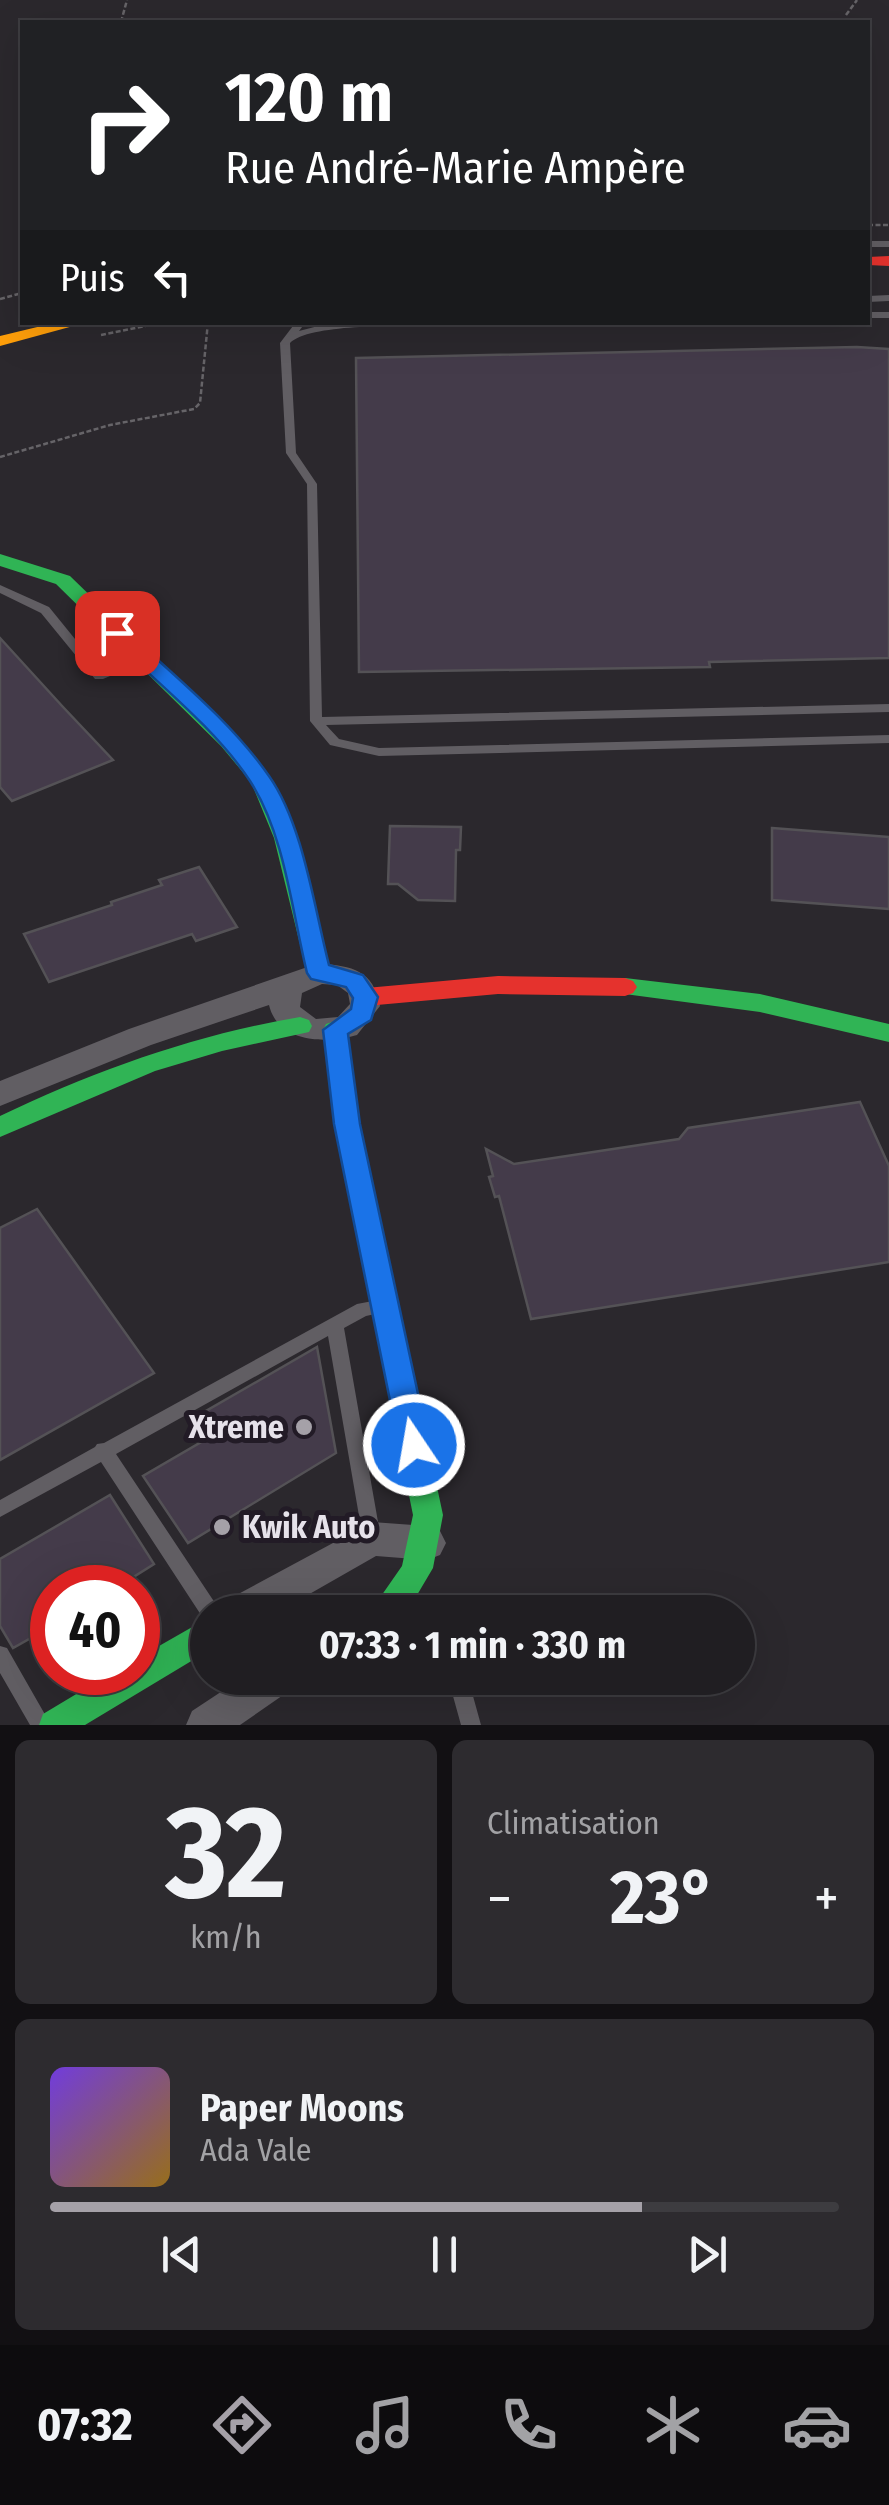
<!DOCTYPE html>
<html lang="fr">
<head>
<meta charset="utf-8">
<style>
  :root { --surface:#201e22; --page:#2d2b2f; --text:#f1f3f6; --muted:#a2a2a5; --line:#3d3c40; --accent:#a5a1a8 }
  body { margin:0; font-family:"Fira Sans Condensed",sans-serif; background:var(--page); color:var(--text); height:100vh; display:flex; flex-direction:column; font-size:38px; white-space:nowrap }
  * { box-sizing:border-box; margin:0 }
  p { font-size:32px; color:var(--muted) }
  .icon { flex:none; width:55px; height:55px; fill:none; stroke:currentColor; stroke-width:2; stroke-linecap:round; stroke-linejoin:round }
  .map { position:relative; height:1725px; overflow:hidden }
  .details { display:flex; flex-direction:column; gap:15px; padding:15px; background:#121013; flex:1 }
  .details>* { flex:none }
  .hud { position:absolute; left:20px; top:20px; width:850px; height:305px; border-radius:0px; box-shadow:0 10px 40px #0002,0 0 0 2px var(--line); background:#202124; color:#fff; overflow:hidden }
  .speed { position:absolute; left:30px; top:1565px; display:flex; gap:20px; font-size:50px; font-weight:700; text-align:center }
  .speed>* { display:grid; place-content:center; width:130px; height:130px; border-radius:50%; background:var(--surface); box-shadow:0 10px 40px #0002,0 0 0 2px var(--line); line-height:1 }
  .speed .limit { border:15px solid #d22; background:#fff; color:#111 }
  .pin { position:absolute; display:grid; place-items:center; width:85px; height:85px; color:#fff; margin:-42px; border-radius:20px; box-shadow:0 5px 15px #0006 }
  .me { position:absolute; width:110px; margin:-55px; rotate:348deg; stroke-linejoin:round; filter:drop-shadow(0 0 8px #0008) }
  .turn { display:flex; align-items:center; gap:35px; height:210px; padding:0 40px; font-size:45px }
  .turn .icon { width:130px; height:130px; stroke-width:2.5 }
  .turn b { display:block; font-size:70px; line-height:85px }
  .then { display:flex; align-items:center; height:95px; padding:0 40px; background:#0003; gap:20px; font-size:38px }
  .big { font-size:75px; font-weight:700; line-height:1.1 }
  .details .widget { flex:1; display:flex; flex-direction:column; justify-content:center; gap:15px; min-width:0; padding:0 35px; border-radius:15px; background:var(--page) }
  .details .dial { align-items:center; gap:0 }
  .dial b { font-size:130px; line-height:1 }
  .song { display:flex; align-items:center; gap:30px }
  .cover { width:120px; height:120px; border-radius:15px; background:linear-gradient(135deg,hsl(260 70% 55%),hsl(40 70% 35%)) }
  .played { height:10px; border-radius:5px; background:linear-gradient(90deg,var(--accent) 75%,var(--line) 75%) }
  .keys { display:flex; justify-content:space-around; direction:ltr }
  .heat { display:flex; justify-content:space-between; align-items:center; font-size:55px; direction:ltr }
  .details .tiles { flex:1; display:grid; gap:15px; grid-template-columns:1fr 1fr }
  .widget:last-child { grid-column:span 2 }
  .trip { position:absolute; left:190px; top:1595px; width:565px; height:100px; border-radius:50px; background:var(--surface); box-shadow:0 10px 40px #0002,0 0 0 2px var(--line); font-weight:700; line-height:100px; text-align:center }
  .dock { display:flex; height:160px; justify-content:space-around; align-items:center; background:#0d0c0e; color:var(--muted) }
  .dock .icon { width:70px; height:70px }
  .dock .current { color:var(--accent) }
  .dock b { font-size:45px; color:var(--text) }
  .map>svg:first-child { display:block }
  .building { fill:#443b4a; stroke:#545256; stroke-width:2.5 }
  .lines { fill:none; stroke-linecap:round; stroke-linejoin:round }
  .path { stroke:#666468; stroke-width:2.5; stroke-dasharray:5 2.5; stroke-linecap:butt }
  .lane { fill:#615e63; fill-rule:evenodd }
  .street { fill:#615e63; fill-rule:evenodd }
  .fast { fill:#30b455; fill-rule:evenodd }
  .slow { fill:#ff9f0a; fill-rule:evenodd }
  .jam { fill:#e5322d; fill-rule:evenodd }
  .route { fill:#1a73e8; stroke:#114b97; stroke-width:2.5 }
  .poi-dot { fill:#a5a1a8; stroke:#221b26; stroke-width:4 }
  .labels { text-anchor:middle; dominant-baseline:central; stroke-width:10; stroke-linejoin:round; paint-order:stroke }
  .near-poi-label { font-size:32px; font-weight:bold; fill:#e6e2ea; stroke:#221b26; text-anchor:end }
</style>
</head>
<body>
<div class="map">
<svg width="889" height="1725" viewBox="0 0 889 1725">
  <rect width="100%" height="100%" fill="#2b282d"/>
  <!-- building -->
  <path class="building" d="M857,347L889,349V658L709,662L710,667L359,672L356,358Z
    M0,638L63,707L113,760L12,801L0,787Z
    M390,826L461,827L460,850H456L455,901L418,900L398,884H388Z
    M772,828L889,837V909L772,900Z
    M199,867L237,927L196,941L192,934L49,982L24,934L112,905L111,902L162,885L159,880Z
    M860,1102L889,1166V1262L531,1319L499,1196L495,1197L489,1177L493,1176L486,1149L514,1164L679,1139L688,1128Z
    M37,1209L154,1373L0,1460V1228Z
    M317,1347L336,1453L188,1543L143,1476L220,1431L206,1411Z
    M110,1495L154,1564L116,1588H52V1626L13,1648L0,1626V1559Z"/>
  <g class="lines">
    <!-- path -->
    <path class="path" d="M846,15L857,0
      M121,22L127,0
      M868,225H889
      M0,299L22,293
      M101,335L165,322
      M0,457L110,425L194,409L200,403L208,322"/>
    <!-- lane -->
    <path class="lane" d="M868,241H889V247H868Z
      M889,295V301L868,302V296Z
      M868,312H889V318H868Z
      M296,322H306L299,331L326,324L432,322L427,325C397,326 309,324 290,343L296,453L317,484L322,717L889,704V712L326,725L339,739L379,748L889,735V743L379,756L330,745L310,721L307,484L286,453L280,343Z
      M0,585L49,607L101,671L144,655L150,659L103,679H95L41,613L0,593Z
      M378,1300L384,1302L386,1307L384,1312L366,1316L344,1328L381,1539L379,1545L372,1548L365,1545L363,1539L328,1336L116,1454L217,1606L219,1612H208V1620L203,1618L101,1462L0,1517V1500L95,1447L97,1444L104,1443L357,1304Z
      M0,1646L7,1648L51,1725H30L0,1673Z
      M448,1678H468L481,1725H461Z"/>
    <!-- street -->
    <path class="street" d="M319,963C353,967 373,969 380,1006L357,1035C326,1044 278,1043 269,1005L151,1045L0,1106V1081L129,1029ZM322,984L337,985L348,993L350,1004L338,1017L316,1019L300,1007L302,993Z
      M372,1522L427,1526L440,1531L446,1543L440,1555L427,1560L376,1556L278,1612H224L229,1599Z
      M242,1678H295L289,1691L240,1725H186L192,1711Z"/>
    <!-- fast -->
    <path class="fast" d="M0,554L70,576L235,736L269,775L296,838L331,973L327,979H311L307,973L274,838L251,782L221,746L56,584L0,566Z
      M625,978L760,994L889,1024V1042L760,1012L617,993L613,987L617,981Z
      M300,1017L309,1020L312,1026L309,1032L222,1051L155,1071L0,1137V1116C97,1070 194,1035 300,1017Z
      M335,1021L344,1024L347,1030L360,1124L443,1515L433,1568L407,1612H370L402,1566L413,1515L334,1124L323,1030L326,1024Z
      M208,1618V1651L85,1725H39L43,1714L113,1672H138V1658Z"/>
    <!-- slow -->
    <path class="slow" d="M58,322H88L0,346V336Z"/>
    <!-- jam -->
    <path class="jam" d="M889,256V266L868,265V257Z
      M498,976L625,978L633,981L637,987L633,993L625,996L498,994L366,1006L357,1003L354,997L357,991L366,988Z"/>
  </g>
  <!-- route -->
  <path class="route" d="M117,627L124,629C173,675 230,720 269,776C303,824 314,907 329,965L363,975L378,997L371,1020L348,1034L360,1124L429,1445L425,1454L414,1458L403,1454L399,1445L334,1124L323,1030L351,1009L353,998L346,987L311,979L307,973C292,912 285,835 250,781C216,729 155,681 110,637L107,633Z"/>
  <!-- markers -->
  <g class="poi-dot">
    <circle cx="304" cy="1427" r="10"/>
    <circle cx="222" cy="1527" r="10"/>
  </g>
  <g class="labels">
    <!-- near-poi labels -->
    <g class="near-poi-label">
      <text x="284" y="1427">Xtreme</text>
      <text x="242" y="1527" text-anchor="start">Kwik Auto</text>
    </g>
  </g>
</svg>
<div class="speed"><div class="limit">40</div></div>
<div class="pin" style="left:117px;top:633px;background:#d93025"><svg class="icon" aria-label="arrive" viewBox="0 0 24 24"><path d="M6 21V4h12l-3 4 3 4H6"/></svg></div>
<svg class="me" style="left:414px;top:1445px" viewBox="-20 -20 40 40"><circle r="17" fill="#1a73e8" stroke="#fff" stroke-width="3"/><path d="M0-11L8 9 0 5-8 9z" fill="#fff"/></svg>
<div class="trip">07:33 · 1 min · 330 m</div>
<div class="hud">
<div class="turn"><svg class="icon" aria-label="right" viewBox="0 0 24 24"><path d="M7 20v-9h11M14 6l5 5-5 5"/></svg><div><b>120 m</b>Rue André-Marie Ampère</div></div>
<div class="then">Puis<svg class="icon" aria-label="left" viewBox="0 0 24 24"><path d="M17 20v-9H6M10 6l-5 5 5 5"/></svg></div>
</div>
</div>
<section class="details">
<div class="tiles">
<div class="widget dial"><b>32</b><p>km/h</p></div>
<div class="widget"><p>Climatisation</p>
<div class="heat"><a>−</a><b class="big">23°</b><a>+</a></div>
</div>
<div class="widget">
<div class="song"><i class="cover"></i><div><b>Paper Moons</b><p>Ada Vale</p></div></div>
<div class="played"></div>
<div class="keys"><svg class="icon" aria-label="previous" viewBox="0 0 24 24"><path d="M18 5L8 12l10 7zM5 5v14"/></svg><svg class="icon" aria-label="pause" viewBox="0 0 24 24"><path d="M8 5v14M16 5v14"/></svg><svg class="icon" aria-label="next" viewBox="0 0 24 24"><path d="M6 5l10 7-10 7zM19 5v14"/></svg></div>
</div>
</div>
</section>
<nav class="dock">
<b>07:32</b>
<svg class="icon current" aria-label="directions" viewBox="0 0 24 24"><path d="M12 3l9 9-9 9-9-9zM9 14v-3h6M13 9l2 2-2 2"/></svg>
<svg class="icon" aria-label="music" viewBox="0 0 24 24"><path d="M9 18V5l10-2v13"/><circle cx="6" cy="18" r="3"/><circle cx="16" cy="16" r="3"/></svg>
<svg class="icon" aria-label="phone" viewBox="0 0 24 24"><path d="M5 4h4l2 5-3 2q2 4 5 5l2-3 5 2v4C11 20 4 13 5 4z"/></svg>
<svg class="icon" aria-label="climate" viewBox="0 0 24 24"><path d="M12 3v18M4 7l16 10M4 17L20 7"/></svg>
<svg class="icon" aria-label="car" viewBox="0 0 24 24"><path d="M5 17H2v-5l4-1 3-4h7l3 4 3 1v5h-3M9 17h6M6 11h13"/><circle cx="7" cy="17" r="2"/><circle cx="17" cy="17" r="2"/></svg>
</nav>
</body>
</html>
